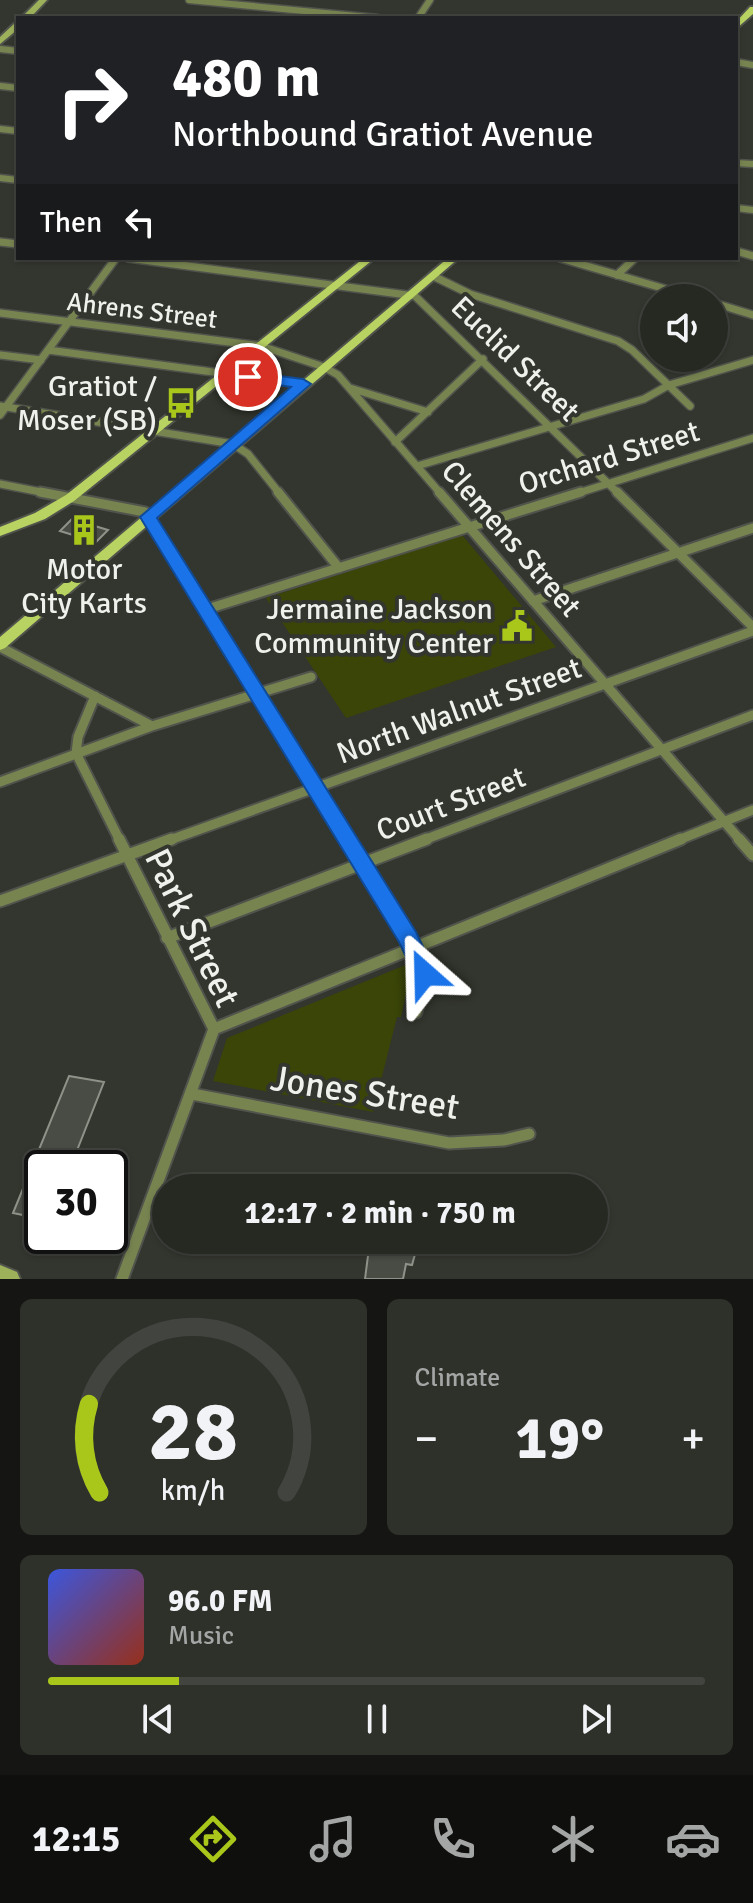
<!DOCTYPE html>
<html lang="en">
<head>
<meta charset="utf-8">
<style>
  :root { --surface:#262822; --page:#2e302a; --text:#f1f3f6; --muted:#a4a6a5; --line:#424440; --accent:#a9c71b }
  body { margin:0; font-family:Signika,sans-serif; background:var(--page); color:var(--text); height:100vh; display:flex; flex-direction:column; font-size:30px; white-space:nowrap }
  * { box-sizing:border-box; margin:0 }
  p { font-size:26px; color:var(--muted) }
  .icon { flex:none; width:44px; height:44px; fill:none; stroke:currentColor; stroke-width:2; stroke-linecap:round; stroke-linejoin:round }
  .map { position:relative; height:1279px; overflow:hidden }
  .details { display:flex; flex-direction:column; gap:20px; padding:20px; background:#151613; flex:1 }
  .details>* { flex:none }
  .hud { position:absolute; left:16px; top:16px; width:722px; height:244px; border-radius:0px; box-shadow:0 2px 6px #0004,0 0 0 2px var(--line); background:#202124; color:#fff; overflow:hidden }
  .fabs { position:absolute; left:640px; top:284px; display:grid; gap:16px }
  .fabs a { display:grid; place-items:center; width:88px; height:88px; border-radius:50%; background:var(--surface); box-shadow:0 2px 6px #0004,0 0 0 2px var(--line); font-size:40px }
  .speed { position:absolute; left:24px; top:1150px; display:flex; gap:16px; font-size:40px; font-weight:700; text-align:center }
  .speed>* { display:grid; place-content:center; width:104px; height:104px; border-radius:50%; background:var(--surface); box-shadow:0 2px 6px #0004,0 0 0 2px var(--line); line-height:1 }
  .speed .limit { border:4px solid #111; border-radius:12px; background:#fff; color:#111 }
  .pin { position:absolute; display:grid; place-items:center; width:68px; height:68px; color:#fff; margin:-34px; border:4px solid #fff; border-radius:50%; box-shadow:0 2px 8px #0007 }
  .me { position:absolute; width:88px; margin:-44px; rotate:335deg; stroke-linejoin:round; filter:drop-shadow(0 0 6px #0008) }
  .turn { display:flex; align-items:center; gap:28px; height:168px; padding:0 24px; font-size:36px }
  .turn .icon { width:104px; height:104px; stroke-width:2.5 }
  .turn b { display:block; font-size:56px; line-height:68px }
  .then { display:flex; align-items:center; height:76px; padding:0 24px; background:#0003; gap:16px; font-size:30px }
  .big { font-size:60px; font-weight:700; line-height:1.1 }
  .details .card { flex:1; display:flex; flex-direction:column; justify-content:center; gap:12px; min-width:0; padding:0 28px; border-radius:12px; background:var(--page) }
  .details .dial { align-items:center; gap:0 }
  .dial svg { height:208px; overflow:visible; fill:none; stroke:var(--line); stroke-width:7; stroke-linecap:round; text-anchor:middle }
  .dial text { fill:var(--text); stroke:none }
  .song { display:flex; align-items:center; gap:24px }
  .cover { width:96px; height:96px; border-radius:12px; background:linear-gradient(135deg,hsl(230 70% 55%),hsl(10 70% 35%)) }
  .played { height:8px; border-radius:4px; background:linear-gradient(90deg,var(--accent) 20%,var(--line) 20%) }
  .keys { display:flex; justify-content:space-around; direction:ltr }
  .heat { display:flex; justify-content:space-between; align-items:center; font-size:44px; direction:ltr }
  .details .tiles { flex:1; display:grid; gap:20px; grid-template-columns:1fr 1fr }
  .card:last-child { grid-column:span 2 }
  .trip { position:absolute; left:152px; top:1174px; width:456px; height:80px; border-radius:40px; background:var(--surface); box-shadow:0 2px 6px #0004,0 0 0 2px var(--line); font-weight:700; line-height:80px; text-align:center }
  .dock { display:flex; height:128px; justify-content:space-around; align-items:center; background:#0f100e; color:var(--muted) }
  .dock .icon { width:56px; height:56px }
  .dock .active { color:var(--accent) }
  .dock b { font-size:36px; color:var(--text) }
  .map>svg:first-child { display:block }
  .green { fill:#3a4507 }
  .building { fill:#494c44; stroke:#8f9289; stroke-width:2 }
  .lines { fill:none; stroke-linecap:round; stroke-linejoin:round }
  .street-far3-casing { stroke:#51544c; stroke-width:9 }
  .street-far2-casing { stroke:#51544c; stroke-width:10 }
  .street-far1-casing { stroke:#51544c; stroke-width:13 }
  .street-casing { stroke:#51544c; stroke-width:15 }
  .secondary-casing { stroke:#51544c; stroke-width:4 }
  .primary-casing { stroke:#51544c; stroke-width:4 }
  .street-far3 { stroke:#778450; stroke-width:6 }
  .street-far2 { stroke:#778450; stroke-width:7 }
  .street-far1 { stroke:#778450; stroke-width:9 }
  .street { stroke:#778450; stroke-width:11 }
  .secondary { fill:#9db15b; fill-rule:evenodd }
  .primary { fill:#b9d362; fill-rule:evenodd }
  .route { fill:#1a73e8; stroke:#114b97; stroke-width:2 }
  .labels { text-anchor:middle; dominant-baseline:central; stroke-width:8; stroke-linejoin:round; paint-order:stroke }
  .far-street-label { font-size:26px; fill:#eff1ec; stroke:#33362e }
  .street-label { font-size:30px; fill:#eff1ec; stroke:#33362e }
  .poi-label { font-size:30px; fill:#eff1ec; stroke:#33362e; text-anchor:end }
  .near-street-label { font-size:36px; fill:#eff1ec; stroke:#33362e }
</style>
</head>
<body>
<div class="map">
<svg width="753" height="1279" viewBox="0 0 753 1279">
  <rect width="100%" height="100%" fill="#33362e"/>
  <!-- green -->
  <path class="green" d="M462,535L556,647L346,718L266,598Z
    M408,964L411,969L401,1017H397L373,1112L213,1081L227,1038Z"/>
  <!-- building -->
  <path class="building" d="M72,519L108,530L96,542L60,531Z
    M69,1076L104,1082L70,1168H42V1219L13,1213Z
    M370,1240H388L417,1247L412,1265L406,1264L403,1279H365Z"/>
  <g class="lines">
    <defs>
      <path id="street-far3" d="M189,0L378,18
        M418,18L430,0
        M0,49L18,51
        M736,62L753,65
        M0,86L18,88
        M0,129L18,131
        M736,163L753,164
        M0,178L18,180
        M736,208L753,210"/>
      <path id="street-far2" d="M0,242L18,244
        M736,251L753,256
        M128,258L415,296L619,494
        M560,258L696,298
        M617,275L635,258
        M433,276L470,294L618,341L632,350L690,406
        M714,303L753,315
        M0,313L261,346L324,367L338,375L441,494
        M48,350L303,384
        M0,355L41,360
        M350,388L428,412
        M0,406L233,444L248,454L280,494
        M0,415L116,258
        M395,442L483,359
        M417,466L644,399L669,385L753,360
        M0,484L51,494
        M575,494L753,438"/>
      <path id="street-far1" d="M40,492L145,512L348,841
        M278,492L339,568
        M439,492L741,841
        M617,492L753,627
        M533,601L753,528
        M204,610L581,492
        M0,647L152,726
        M95,696L78,737L76,753L120,841
        M0,782L152,726L311,677
        M167,841L753,631
        M421,841L753,715
        M676,841L753,810"/>
      <path id="street" d="M119,839L214,1029L122,1279
        M346,839L414,949L425,974L416,1012
        M739,839L753,855
        M0,901L172,839
        M167,938L427,839
        M214,1029L681,839
        M192,1094L449,1143L504,1140L529,1134"/>
      <path id="secondary" d="M39,0H47L30,18H21Z
        M15,23H18V29L0,44V37Z
        M0,1265L17,1272L20,1279H0Z"/>
      <path id="primary" d="M750,7H753V14L736,29V22Z
        M364,258H375L74,501L45,519L0,536V527L35,513L66,495Z
        M448,258H459L5,648L0,650V637Z"/>
    </defs>
    <!-- street-far3 casing -->
    <use href="#street-far3" class="street-far3-casing"/>
    <!-- street-far2 casing -->
    <use href="#street-far2" class="street-far2-casing"/>
    <!-- street-far1 casing -->
    <use href="#street-far1" class="street-far1-casing"/>
    <!-- street casing -->
    <use href="#street" class="street-casing"/>
    <!-- secondary casing -->
    <use href="#secondary" class="secondary-casing"/>
    <!-- primary casing -->
    <use href="#primary" class="primary-casing"/>
    <!-- street-far3 -->
    <use href="#street-far3" class="street-far3"/>
    <!-- street-far2 -->
    <use href="#street-far2" class="street-far2"/>
    <!-- street-far1 -->
    <use href="#street-far1" class="street-far1"/>
    <!-- street -->
    <use href="#street" class="street"/>
    <!-- secondary -->
    <use href="#secondary" class="secondary"/>
    <!-- primary -->
    <use href="#primary" class="primary"/>
  </g>
  <!-- route -->
  <path class="route" d="M248,372L303,379L311,384L157,518L416,932L436,974L433,980L425,983L417,980L399,942L140,517L291,387L243,380V374Z"/>
  <!-- icons -->
  <defs>
    <symbol id="bus-bare" viewBox="-9 -9 18 18"><path d="M-5-6H5V4H4V6H2V4H-2V6H-4V4H-5ZM-3.5-4V0h7V-4ZM-3.5 1.2v1.5H-2V1.2ZM2 1.2v1.5H3.5V1.2Z" fill="#a9c71b" stroke="#33362e" stroke-width="2.5" paint-order="stroke"/></symbol>
    <symbol id="building-bare" viewBox="-9 -9 18 18"><path d="M-4-6H4V6H1V3H-1V6H-4ZM-2.5-4.3h1.7v1.8h-1.7ZM.8-4.3h1.7v1.8H.8ZM-2.5-1h1.7V.8h-1.7ZM.8-1h1.7V.8H.8Z" fill="#a9c71b" stroke="#33362e" stroke-width="2.5" paint-order="stroke"/></symbol>
    <symbol id="civic-bare" viewBox="-9 -9 18 18"><path d="M-.6-6.5H3V-4.5H.6V-3L4-1V1h2V6H-6V1h2V-1L-.6-3ZM-1.2 2.5V6h2.4V2.5Z" fill="#a9c71b" stroke="#33362e" stroke-width="2.5" paint-order="stroke"/></symbol>
  </defs>
  <g fill-rule="evenodd">
    <use href="#bus-bare" x="159" y="381" width="44" height="44"/>
    <use href="#building-bare" x="62" y="508" width="44" height="44"/>
    <use href="#civic-bare" x="495" y="604" width="44" height="44"/>
  </g>
  <g class="labels">
    <!-- far-street labels -->
    <g class="far-street-label">
      <text transform="translate(142 311) rotate(7)">Ahrens Street</text>
    </g>
    <!-- street labels -->
    <g class="street-label">
      <text transform="translate(515 359) rotate(44)">Euclid Street</text>
      <text transform="translate(609 458) rotate(-17)">Orchard Street</text>
      <text transform="translate(511 539) rotate(49)">Clemens Street</text>
      <text transform="translate(459 711) rotate(-20)">North Walnut Street</text>
      <text transform="translate(451 804) rotate(-21)">Court Street</text>
    </g>
    <!-- poi labels -->
    <g class="poi-label">
      <text x="157" y="386">Gratiot /<tspan x="157" dy="34">Moser (SB)</tspan></text>
      <text x="84" y="569" text-anchor="middle">Motor<tspan x="84" dy="34">City Karts</tspan></text>
      <text x="493" y="609">Jermaine Jackson<tspan x="493" dy="34">Community Center</tspan></text>
    </g>
    <!-- near-street labels -->
    <g class="near-street-label">
      <text transform="translate(192 928) rotate(64)">Park Street</text>
      <text transform="translate(365 1093) rotate(9)">Jones Street</text>
    </g>
  </g>
</svg>
<div class="fabs">
<a><svg class="icon" aria-label="sound" viewBox="0 0 24 24"><path d="M4 9h4l5-4v14l-5-4H4zM17 9q2 3 0 6"/></svg></a>
</div>
<div class="speed"><div class="limit">30</div></div>
<div class="pin" style="left:248px;top:377px;background:#d93025"><svg class="icon" aria-label="arrive" viewBox="0 0 24 24"><path d="M6 21V4h12l-3 4 3 4H6"/></svg></div>
<svg class="me" style="left:425px;top:974px" viewBox="-20 -20 40 40"><path d="M0-17L14 15 0 8-14 15z" fill="#1a73e8" stroke="#fff" stroke-width="4"/></svg>
<div class="trip">12:17 · 2 min · 750 m</div>
<div class="hud">
<div class="turn"><svg class="icon" aria-label="right" viewBox="0 0 24 24"><path d="M7 20v-9h11M14 6l5 5-5 5"/></svg><div><b>480 m</b>Northbound Gratiot Avenue</div></div>
<div class="then">Then<svg class="icon" aria-label="left" viewBox="0 0 24 24"><path d="M17 20v-9H6M10 6l-5 5 5 5"/></svg></div>
</div>
</div>
<section class="details">
<div class="tiles">
<div class="card dial"><svg viewBox="0 0 100 80">
<path d="M14 69A42 42 0 1 1 86 69"/>
<path d="M14 69A42 42 0 0 1 10 35" stroke="#a9c71b"/>
<text x="50" y="56" font-size="32" font-weight="700">28</text>
<text x="50" y="72" font-size="11">km/h</text>
</svg></div>
<div class="card"><p>Climate</p>
<div class="heat"><a>−</a><b class="big">19°</b><a>+</a></div>
</div>
<div class="card">
<div class="song"><i class="cover"></i><div><b>96.0 FM</b><p>Music</p></div></div>
<div class="played"></div>
<div class="keys"><svg class="icon" aria-label="previous" viewBox="0 0 24 24"><path d="M18 5L8 12l10 7zM5 5v14"/></svg><svg class="icon" aria-label="pause" viewBox="0 0 24 24"><path d="M8 5v14M16 5v14"/></svg><svg class="icon" aria-label="next" viewBox="0 0 24 24"><path d="M6 5l10 7-10 7zM19 5v14"/></svg></div>
</div>
</div>
</section>
<nav class="dock">
<b>12:15</b>
<svg class="icon active" aria-label="directions" viewBox="0 0 24 24"><path d="M12 3l9 9-9 9-9-9zM9 14v-3h6M13 9l2 2-2 2"/></svg>
<svg class="icon" aria-label="music" viewBox="0 0 24 24"><path d="M9 18V5l10-2v13"/><circle cx="6" cy="18" r="3"/><circle cx="16" cy="16" r="3"/></svg>
<svg class="icon" aria-label="phone" viewBox="0 0 24 24"><path d="M5 4h4l2 5-3 2q2 4 5 5l2-3 5 2v4C11 20 4 13 5 4z"/></svg>
<svg class="icon" aria-label="climate" viewBox="0 0 24 24"><path d="M12 3v18M4 7l16 10M4 17L20 7"/></svg>
<svg class="icon" aria-label="car" viewBox="0 0 24 24"><path d="M5 17H2v-5l4-1 3-4h7l3 4 3 1v5h-3M9 17h6M6 11h13"/><circle cx="7" cy="17" r="2"/><circle cx="17" cy="17" r="2"/></svg>
</nav>
</body>
</html>
